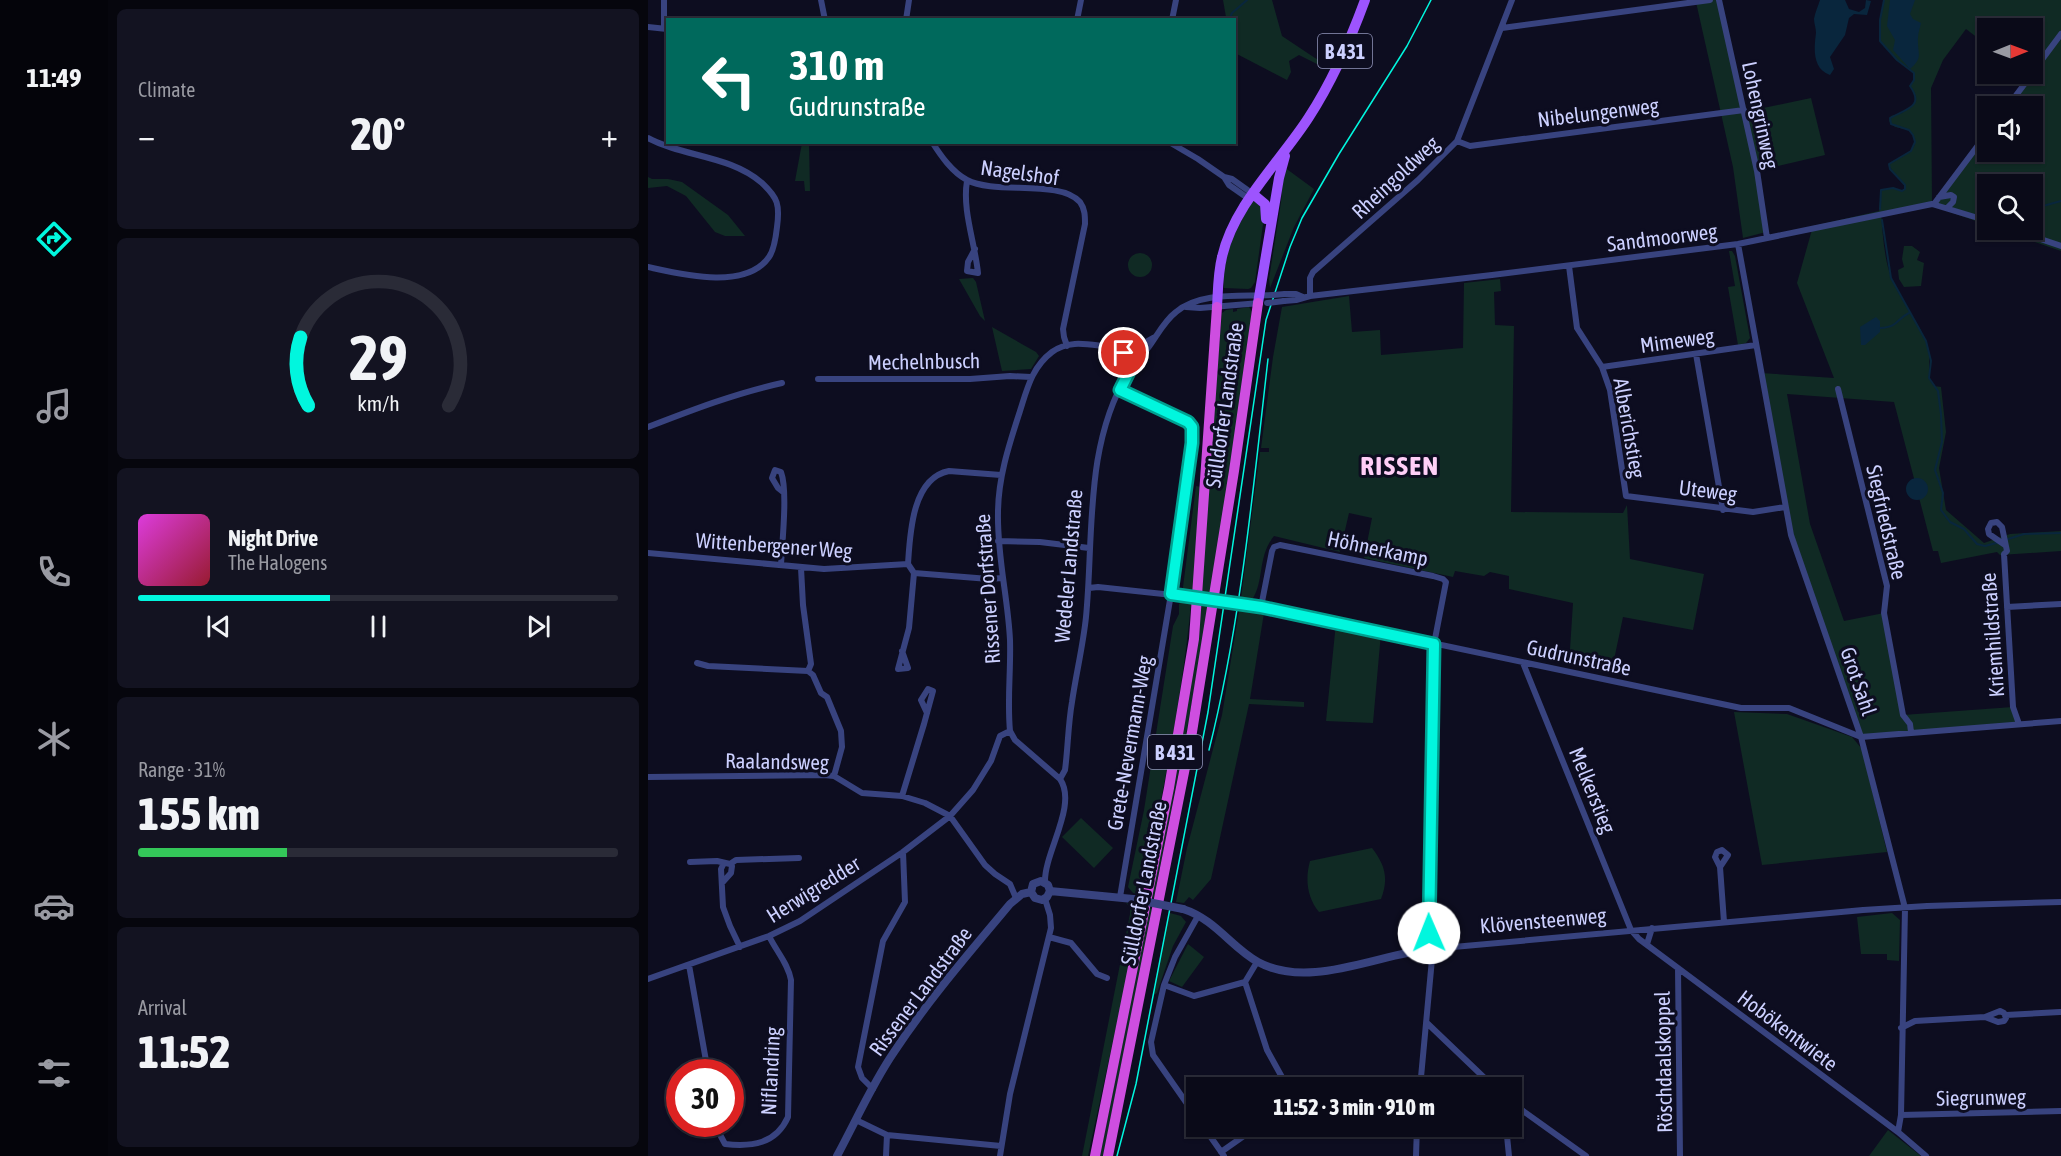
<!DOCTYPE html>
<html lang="en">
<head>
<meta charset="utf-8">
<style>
  :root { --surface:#0a0a18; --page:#131321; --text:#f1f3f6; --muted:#999aa2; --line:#2a2b37; --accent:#01f6de }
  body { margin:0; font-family:"Asap Condensed",sans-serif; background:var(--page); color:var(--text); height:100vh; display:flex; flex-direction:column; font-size:22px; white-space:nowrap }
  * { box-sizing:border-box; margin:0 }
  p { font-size:20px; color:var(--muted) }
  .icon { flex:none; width:33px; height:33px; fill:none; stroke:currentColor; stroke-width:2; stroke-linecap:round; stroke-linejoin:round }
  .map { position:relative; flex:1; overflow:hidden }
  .sheet { display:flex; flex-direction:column; gap:9px; padding:9px; background:#06060d; width:540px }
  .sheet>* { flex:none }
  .hud { position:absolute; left:18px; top:18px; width:570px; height:126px; border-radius:0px; box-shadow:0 2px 4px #0004,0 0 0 2px var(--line); background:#00695c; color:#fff; overflow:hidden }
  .needle { width:39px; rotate:89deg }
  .controls { position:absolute; left:1329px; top:18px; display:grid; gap:12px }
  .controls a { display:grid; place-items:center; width:66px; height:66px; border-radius:0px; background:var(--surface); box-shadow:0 2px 4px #0004,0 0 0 2px var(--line); font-size:30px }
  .speed { position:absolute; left:18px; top:1059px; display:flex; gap:12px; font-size:30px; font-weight:700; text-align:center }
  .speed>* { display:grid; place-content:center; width:78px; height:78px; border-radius:50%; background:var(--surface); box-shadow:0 2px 4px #0004,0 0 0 2px var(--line); line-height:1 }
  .speed .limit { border:9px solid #d22; background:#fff; color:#111 }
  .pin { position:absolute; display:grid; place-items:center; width:51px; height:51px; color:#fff; margin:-26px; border:3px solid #fff; border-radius:50%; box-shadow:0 2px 6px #0007 }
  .me { position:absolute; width:66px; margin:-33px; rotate:359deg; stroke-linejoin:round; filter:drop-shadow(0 0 4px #0008) }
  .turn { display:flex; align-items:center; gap:21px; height:126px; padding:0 24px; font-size:27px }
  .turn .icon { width:78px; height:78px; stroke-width:2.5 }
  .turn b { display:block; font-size:42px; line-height:51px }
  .big { font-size:45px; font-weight:800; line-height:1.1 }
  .sheet .tile { flex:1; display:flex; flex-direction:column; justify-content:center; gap:9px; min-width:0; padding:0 21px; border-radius:9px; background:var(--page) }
  .sheet .dial { align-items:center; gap:0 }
  .dial svg { height:156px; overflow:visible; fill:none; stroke:var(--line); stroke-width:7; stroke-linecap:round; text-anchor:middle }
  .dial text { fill:var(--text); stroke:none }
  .song { display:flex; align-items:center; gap:18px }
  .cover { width:72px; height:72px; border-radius:9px; background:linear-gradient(135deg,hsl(300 70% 55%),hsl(350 70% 35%)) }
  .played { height:6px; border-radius:3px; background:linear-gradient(90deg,var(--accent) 40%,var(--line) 40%) }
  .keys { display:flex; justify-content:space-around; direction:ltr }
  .heat { display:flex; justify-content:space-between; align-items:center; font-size:33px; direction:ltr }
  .charge { height:9px; border-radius:4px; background:linear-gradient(90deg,#34c759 31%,var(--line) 0) }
  .trip { position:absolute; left:538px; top:1077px; width:336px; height:60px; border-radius:0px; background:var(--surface); box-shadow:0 2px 4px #0004,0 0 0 2px var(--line); font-weight:800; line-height:60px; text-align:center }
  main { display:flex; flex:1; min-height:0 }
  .tabs { display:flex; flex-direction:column; width:108px; justify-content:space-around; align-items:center; background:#04040a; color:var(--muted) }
  .tabs .icon { width:42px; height:42px }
  .tabs .active { color:var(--accent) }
  .tabs b { font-size:27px; color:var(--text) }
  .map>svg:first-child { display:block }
  .green { fill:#102a24; fill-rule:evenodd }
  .water { fill:#09263d }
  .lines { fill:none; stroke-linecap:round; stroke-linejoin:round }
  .stream { stroke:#09263d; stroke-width:2 }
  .minor { stroke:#38437f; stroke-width:6 }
  .tertiary { stroke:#38437f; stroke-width:8 }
  .primary { stroke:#9d54fe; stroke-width:10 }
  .trunk { stroke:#ce4ee0; stroke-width:10 }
  .tram { stroke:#01f6de; stroke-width:1.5 }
  .minor-bridge { stroke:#38437f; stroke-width:6 }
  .tertiary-bridge { stroke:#38437f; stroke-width:8 }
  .route-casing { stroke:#01a090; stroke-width:15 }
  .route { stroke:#01f6de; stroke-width:10 }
  .labels { text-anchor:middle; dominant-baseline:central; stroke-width:6; stroke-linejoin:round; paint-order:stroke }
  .shield { fill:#0d0d20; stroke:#9396bc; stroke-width:1.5 }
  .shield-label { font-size:20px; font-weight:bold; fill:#ccd0ff }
  .street-label { font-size:21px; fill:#ccd0ff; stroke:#0d0d20 }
  .district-label { font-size:27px; font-weight:bold; letter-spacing:1.5px; fill:#ffcef7; stroke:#0d0d20 }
</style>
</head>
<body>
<main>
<nav class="tabs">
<b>11:49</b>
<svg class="icon active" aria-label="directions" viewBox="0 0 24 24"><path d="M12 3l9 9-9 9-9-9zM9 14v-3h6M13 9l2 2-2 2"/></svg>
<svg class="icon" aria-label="music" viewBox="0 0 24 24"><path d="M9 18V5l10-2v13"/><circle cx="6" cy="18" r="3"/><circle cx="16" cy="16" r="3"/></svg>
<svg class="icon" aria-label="phone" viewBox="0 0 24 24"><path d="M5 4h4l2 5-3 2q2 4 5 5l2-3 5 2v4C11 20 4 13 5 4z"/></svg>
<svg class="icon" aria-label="climate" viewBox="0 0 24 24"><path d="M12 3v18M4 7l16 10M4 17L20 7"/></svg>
<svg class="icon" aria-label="car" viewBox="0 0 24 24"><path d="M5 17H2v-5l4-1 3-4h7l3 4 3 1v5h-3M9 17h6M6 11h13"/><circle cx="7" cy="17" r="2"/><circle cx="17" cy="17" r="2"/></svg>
<svg class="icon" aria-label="filters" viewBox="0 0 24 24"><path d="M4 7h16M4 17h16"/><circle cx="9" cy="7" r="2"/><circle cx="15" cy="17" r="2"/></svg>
</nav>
<section class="sheet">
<div class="tile"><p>Climate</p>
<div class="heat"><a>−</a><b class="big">20°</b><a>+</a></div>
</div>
<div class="tile dial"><svg viewBox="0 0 100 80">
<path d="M14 69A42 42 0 1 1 86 69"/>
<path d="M14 69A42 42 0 0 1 10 34" stroke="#01f6de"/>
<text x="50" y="56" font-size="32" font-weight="700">29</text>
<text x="50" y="72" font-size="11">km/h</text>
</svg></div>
<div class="tile">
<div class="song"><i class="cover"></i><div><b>Night Drive</b><p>The Halogens</p></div></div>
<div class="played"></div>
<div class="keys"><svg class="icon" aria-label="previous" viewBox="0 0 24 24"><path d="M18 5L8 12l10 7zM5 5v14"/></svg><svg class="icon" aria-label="pause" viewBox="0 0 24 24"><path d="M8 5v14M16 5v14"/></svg><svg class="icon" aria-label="next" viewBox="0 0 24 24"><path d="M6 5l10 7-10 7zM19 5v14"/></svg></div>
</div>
<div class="tile"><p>Range · 31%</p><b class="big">155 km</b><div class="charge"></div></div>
<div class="tile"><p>Arrival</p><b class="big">11:52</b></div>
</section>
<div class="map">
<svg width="1413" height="1156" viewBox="0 0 1413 1156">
  <rect width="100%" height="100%" fill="#0d0d20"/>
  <!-- green -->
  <path class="green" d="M575,0H624L634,36L667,58L679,64L677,68L651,55L641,61L643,72L639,80L587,53L586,20L580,19L578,17Z
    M1062,0H1071L1096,112L1163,98L1177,155L1109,171L1118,232L1095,238L1085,167L1048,2Z
    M1236,0H1413V251L1352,230H1384V184H1340L1339,225L1285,206L1233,213C1235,235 1236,262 1245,282C1255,304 1272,323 1280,347C1284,362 1277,376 1286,386L1293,387L1298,432L1291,468L1298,510L1336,543L1362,534L1413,531V551L1352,555L1349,552L1293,563L1290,551H1285L1246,402L1139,394L1162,524L1196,621L1236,613L1255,715L1365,707L1371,724L1213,737L1143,535L1113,373L1186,378L1149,283L1165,226L1231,211L1233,190L1245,188L1254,191L1257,189C1256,179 1243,174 1241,164C1251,155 1279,151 1261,130L1247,127L1241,121L1243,116L1254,113L1266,104L1268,96L1262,86L1267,77L1264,71L1249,60L1233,43L1232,20ZM1340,28H1384V74H1379L1382,76L1360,106H1384V152H1340L1339,133L1284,203L1283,88L1295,60L1318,29L1339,45Z
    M154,143H161L162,191H157L156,181H147Z
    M636,167L666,189L646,227L622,288L621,279L633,202Z
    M0,177L4,179H20L34,182L80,215L97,236H77L67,232L38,196L19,186L0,188Z
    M607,201L617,210L607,282L603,288L600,289L576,288C574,255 588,229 604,202Z
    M1256,246H1264L1272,252L1269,260L1276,263L1273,286L1256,287L1251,279L1250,270L1256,267L1254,259Z
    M1081,251H1084L1087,256L1102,338L1098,343L1090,345L1080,287L1087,286Z
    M480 265a12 12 0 1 1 24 0a12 12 0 1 1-24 0Z
    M325,278L328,282L337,321L332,316L311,279Z
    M852,279L853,291L846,292L847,325L866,326L863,512L975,513L979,505L982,559L1056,574L1045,630L975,617L963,674L921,665L925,603L861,589V576L842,572L836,576L807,571L805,577L716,558L724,518L701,513L692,552L626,536C609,557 617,579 604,600L593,598L612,452H621V448H613L625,357L634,307L701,296L704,332L732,330L733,355L815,348L816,283Z
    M601,307L604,312L575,523L541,719L506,898L503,897L537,718L574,313L578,310L585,309V312L589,311V309Z
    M344,327L388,352L391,356L383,369L354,371Z
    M548,486L553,487L546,592L535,590V587Z
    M533,602L543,603C534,701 513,798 495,895L485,893L480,887L496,810L525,626L531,614V604Z
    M591,611L616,613L602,699L656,702V707L601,704L563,879L545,900L541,897L536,903L528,902L539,848L574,715Z
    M688,623L733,633L725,723L678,721Z
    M1086,712L1139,714L1204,737L1214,749L1239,852L1114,865Z
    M433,818L465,848L446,868L414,837Z
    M724,848C737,865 741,878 733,899L671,912C659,897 657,879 662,861Z
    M478,903L494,907L440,1156H434L482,914V908Z
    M501,908L505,909L455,1156H452Z
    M522,913L533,916L538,922L525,946L509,993L506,995Z
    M1244,913L1252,920L1251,961L1239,960V954H1213L1209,917Z
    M540,944L556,957L534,987L521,981Z
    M1240,1130L1273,1156H1221Z"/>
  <!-- water -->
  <path class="water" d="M1172,0H1197L1201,9L1211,12L1217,8L1218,0L1223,1L1219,15L1206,14L1201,18L1197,35L1182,57L1186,69L1182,75C1164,69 1166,48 1168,33C1168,28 1166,23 1166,19C1167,13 1170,6 1172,0Z
    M1242,0H1267L1262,14L1265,19L1273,23C1272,28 1270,33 1270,38C1269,54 1276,57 1262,69L1245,50L1247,40L1239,26Z
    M1228,317L1232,321V332L1217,345H1213L1212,327Z
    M1258 489a11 11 0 1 1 22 0a11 11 0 1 1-22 0Z"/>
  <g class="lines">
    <!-- stream -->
    <path class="stream" d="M581,20L584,13L599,0
      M1232,209L1233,190L1245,188L1254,191L1257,189V185L1242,169L1241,164L1263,151L1267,142L1265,135L1261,130L1243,124L1242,118C1258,109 1277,107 1262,86L1266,80V73L1249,60L1232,41V20L1236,0
      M1384,209L1413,201
      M1234,220L1243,278L1278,341L1283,361L1281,378L1290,391L1293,414L1294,442L1287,470L1295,493L1293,510L1302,522L1316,529L1329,544L1337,546L1352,542
      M1232,328C1251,327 1248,319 1261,313
      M1357,540L1376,534L1413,533"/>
    <!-- minor -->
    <path class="minor" d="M16,0V28
      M173,0L177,20
      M1071,0L1109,171L1119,238
      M258,20L261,0
      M429,20L433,0
      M524,20L528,0
      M0,27L19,29
      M854,28L1062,0
      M1384,73L1413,34
      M1360,106L1384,74
      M0,138C35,157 82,155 114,183C130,198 132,205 129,227C128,236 126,250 121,257C98,291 32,274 0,267
      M809,141L822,146L1096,110
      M284,142C293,156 304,172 319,180C347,195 412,179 432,202C437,209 437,216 437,224L415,329L416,337L419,346
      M521,142L550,159L576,177L581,185L601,199
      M576,177L584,179L605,194
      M319,181C314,210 327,243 330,273L319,271L320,262L327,249
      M1291,197L1303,195L1306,197L1305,202L1299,208
      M1286,204L1340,132
      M1366,230L1413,246
      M1090,244L1143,535L1213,737L1257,908L1253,1115L1250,1132
      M921,266L929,328L954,367L962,390L978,496L1105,512L1137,507
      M637,294H648L655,297
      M662,296V278L665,272L770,180L809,141L864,0
      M636,301L648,300L662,296L844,275L1090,244L1284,204L1340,221
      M538,307L552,308L612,303
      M475,349L481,372
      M1048,354L1075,510
      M954,367L1108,345
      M170,379H322L362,376L383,377
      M1190,389L1239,586L1236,613L1255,715L1262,724L1263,732
      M0,427C44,410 88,393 134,383
      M350,541L392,542L441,548
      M1357,545L1341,534L1340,529L1343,523L1349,522L1354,527L1359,551L1356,554L1365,707L1371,724
      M0,553L176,569L260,564
      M260,564C262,534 264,478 301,471L353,475
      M260,564L266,573L341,579L354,578
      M133,565C134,543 140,491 133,472L127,470L124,478L130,488L135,492
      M153,568L155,605L163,664L160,671
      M441,588L450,587L534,596
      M603,607H613L1093,708H1141L1213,737L1413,721
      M613,607L624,551L626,547L632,545L785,576L795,579L798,582L786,644L780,923L784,959L772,1088
      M1359,607L1413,604
      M254,651L260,668L250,669L261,628L266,573
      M49,663L60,666L160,671L165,675L173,693L179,697L193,731L194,747L186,776
      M875,663L983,930L991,939L1250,1132L1278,1156
      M362,731C359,700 363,671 362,640C360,598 349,556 350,513C350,478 361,445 372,411C379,389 384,367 404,352C434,330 469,362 505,338
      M362,731L367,740L412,779C430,805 396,853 397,882
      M0,777L176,775L186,776L214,793L254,796L277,803L302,816L337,865L347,874L362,884L368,898
      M412,779L417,770C420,748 420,725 424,702C428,674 435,646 438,617C446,535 436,446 480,373C486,364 494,356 500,348C509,336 516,321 528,312C553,291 594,297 625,295
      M254,796L276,724L285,691L280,689L273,700L279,713
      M42,862L69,861L82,864L84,866L83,873L74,883
      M76,863L73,869L75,907L82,926L92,947
      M82,864L88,860L151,858
      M1072,867L1080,855L1074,850L1069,852L1067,857L1072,867L1076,922
      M472,897L523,594L545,431L540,422L472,391
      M401,937L423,943L449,974L459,978
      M999,944L1004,928
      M783,949L1215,910L1279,906L1413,902
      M41,965L60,1072
      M1030,968L1032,1156
      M0,979L121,936L152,921L255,852L302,816L325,790L343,761L352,736L362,731
      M597,982L619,1050L640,1088
      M516,985L546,996L597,982L609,962
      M1358,1015L1412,1012
      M779,1023L847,1088
      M1253,1028L1267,1021L1337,1017L1350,1022L1356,1021L1358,1018L1356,1013L1352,1011L1337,1017
      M703,1088L737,1082L772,1081
      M225,1089L214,1078L210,1067L235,941L257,902L255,852
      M864,1103L938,1156
      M1253,1115L1413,1111
      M549,1118L505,1055L503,1042L516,985L527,957L550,916
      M208,1120L239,1135L353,1146
      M68,1124L69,1129L77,1144C104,1147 128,1144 140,1117L143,980C140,963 128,951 121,936
      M555,1126L576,1156
      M858,1126L861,1156
      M573,1152L610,1126
      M238,1156L239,1135
      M352,1156L362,1094L403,928L402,915L397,899
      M768,1156L769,1126"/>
    <!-- tertiary -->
    <path class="tertiary" d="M402,891L485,899
      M383,892L385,884L393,881L400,885L402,891
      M383,892L387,898L394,900L399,897L402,891
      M535,909C567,919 584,948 610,962C661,990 730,954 783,949
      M189,1156C208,1121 224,1084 246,1052C281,999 322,952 362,904L374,894L383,892"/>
    <!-- primary -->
    <path class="primary" d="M605,194L617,204L618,219
      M610,303L631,178L637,156
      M569,307C570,290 570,273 574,257C586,204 633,161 661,117C685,80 702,41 717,0"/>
    <!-- trunk -->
    <path class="trunk" d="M447,1156L521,788L546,639L569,307
      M460,1156L544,732L586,471L610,303"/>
    <!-- tram -->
    <path class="tram" d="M561,750C593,622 605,490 620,359
      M469,1156L488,1084L560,712L618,320L642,247L654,218L691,154L759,46L783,0"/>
    <!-- minor-bridge -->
    <path class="minor-bridge" d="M625,295L637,294
      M619,303L636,301
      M534,596L603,607"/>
    <!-- tertiary-bridge -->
    <path class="tertiary-bridge" d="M485,899L535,909"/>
  </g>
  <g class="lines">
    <defs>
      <path id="route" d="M476,353L481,372L472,390L540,422L544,427V443L523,594L613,607L786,644L781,933"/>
    </defs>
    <!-- route casing -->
    <use href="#route" class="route-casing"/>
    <!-- route -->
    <use href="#route" class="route"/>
  </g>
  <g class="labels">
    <!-- shield labels -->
    <g class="shield">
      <rect x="670" y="34" width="54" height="34" rx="4.5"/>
      <rect x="500" y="735" width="54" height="34" rx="4.5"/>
    </g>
    <g class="shield-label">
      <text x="697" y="51">B 431</text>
      <text x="527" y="752">B 431</text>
    </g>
    <!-- street labels -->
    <g class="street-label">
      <text transform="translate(950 112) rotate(-7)">Nibelungenweg</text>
      <text transform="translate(1113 115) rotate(78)">Lohengrinweg</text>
      <text transform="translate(372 172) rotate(8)">Nagelshof</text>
      <text transform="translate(747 177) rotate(-43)">Rheingoldweg</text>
      <text transform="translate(1014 237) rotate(-7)">Sandmoorweg</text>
      <text transform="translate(1029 340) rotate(-8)">Mimeweg</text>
      <text transform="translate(276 361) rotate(-1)">Mechelnbusch</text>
      <text transform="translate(576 405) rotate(-82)">Sülldorfer Landstraße</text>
      <text transform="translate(982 428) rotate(80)">Alberichstieg</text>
      <text transform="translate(1060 490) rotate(7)">Uteweg</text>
      <text transform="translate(1239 522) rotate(77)">Siegfriedstraße</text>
      <text transform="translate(126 545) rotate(4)">Wittenbergener Weg</text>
      <text transform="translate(730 548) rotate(12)">Höhnerkamp</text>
      <text transform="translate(420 566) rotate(-85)">Wedeler Landstraße</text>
      <text transform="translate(339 589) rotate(-94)">Rissener Dorfstraße</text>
      <text transform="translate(1344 635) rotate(-94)">Kriemhildstraße</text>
      <text transform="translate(931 657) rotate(12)">Gudrunstraße</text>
      <text transform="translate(1211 681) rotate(71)">Grot Sahl</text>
      <text transform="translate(481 743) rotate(-80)">Grete-Nevermann-Weg</text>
      <text transform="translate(129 761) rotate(1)">Raalandsweg</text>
      <text transform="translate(945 790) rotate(68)">Melkerstieg</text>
      <text transform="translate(495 883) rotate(-79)">Sülldorfer Landstraße</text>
      <text transform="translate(165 889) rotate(-32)">Herwigredder</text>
      <text transform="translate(895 920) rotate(-5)">Klövensteenweg</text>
      <text transform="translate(272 991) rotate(-53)">Rissener Landstraße</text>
      <text transform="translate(1140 1030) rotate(37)">Hobökentwiete</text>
      <text transform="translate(1015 1062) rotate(-91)">Röschdaalskoppel</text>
      <text transform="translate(122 1071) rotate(-87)">Niflandring</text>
      <text transform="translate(1333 1097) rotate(-1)">Siegrunweg</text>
    </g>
    <!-- district labels -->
    <g class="district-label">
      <text x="752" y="465">RISSEN</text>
    </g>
  </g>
</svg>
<div class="controls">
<a><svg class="needle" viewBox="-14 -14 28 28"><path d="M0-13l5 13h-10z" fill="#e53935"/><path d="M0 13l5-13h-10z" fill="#999aa2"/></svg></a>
<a><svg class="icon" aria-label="sound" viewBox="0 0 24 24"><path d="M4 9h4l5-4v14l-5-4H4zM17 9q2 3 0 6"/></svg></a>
<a><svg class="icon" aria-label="search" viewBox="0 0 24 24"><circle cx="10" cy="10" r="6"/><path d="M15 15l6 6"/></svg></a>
</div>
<div class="speed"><div class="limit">30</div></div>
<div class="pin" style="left:476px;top:353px;background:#d93025"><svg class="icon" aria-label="arrive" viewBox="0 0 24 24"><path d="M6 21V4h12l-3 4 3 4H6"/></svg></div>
<svg class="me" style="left:781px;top:933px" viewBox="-20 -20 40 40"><circle r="19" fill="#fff"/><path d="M0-13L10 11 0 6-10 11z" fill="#01f6de"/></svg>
<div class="trip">11:52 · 3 min · 910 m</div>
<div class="hud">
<div class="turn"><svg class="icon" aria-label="left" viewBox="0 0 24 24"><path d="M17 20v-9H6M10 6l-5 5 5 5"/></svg><div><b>310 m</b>Gudrunstraße</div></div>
</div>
</div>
</main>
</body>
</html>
